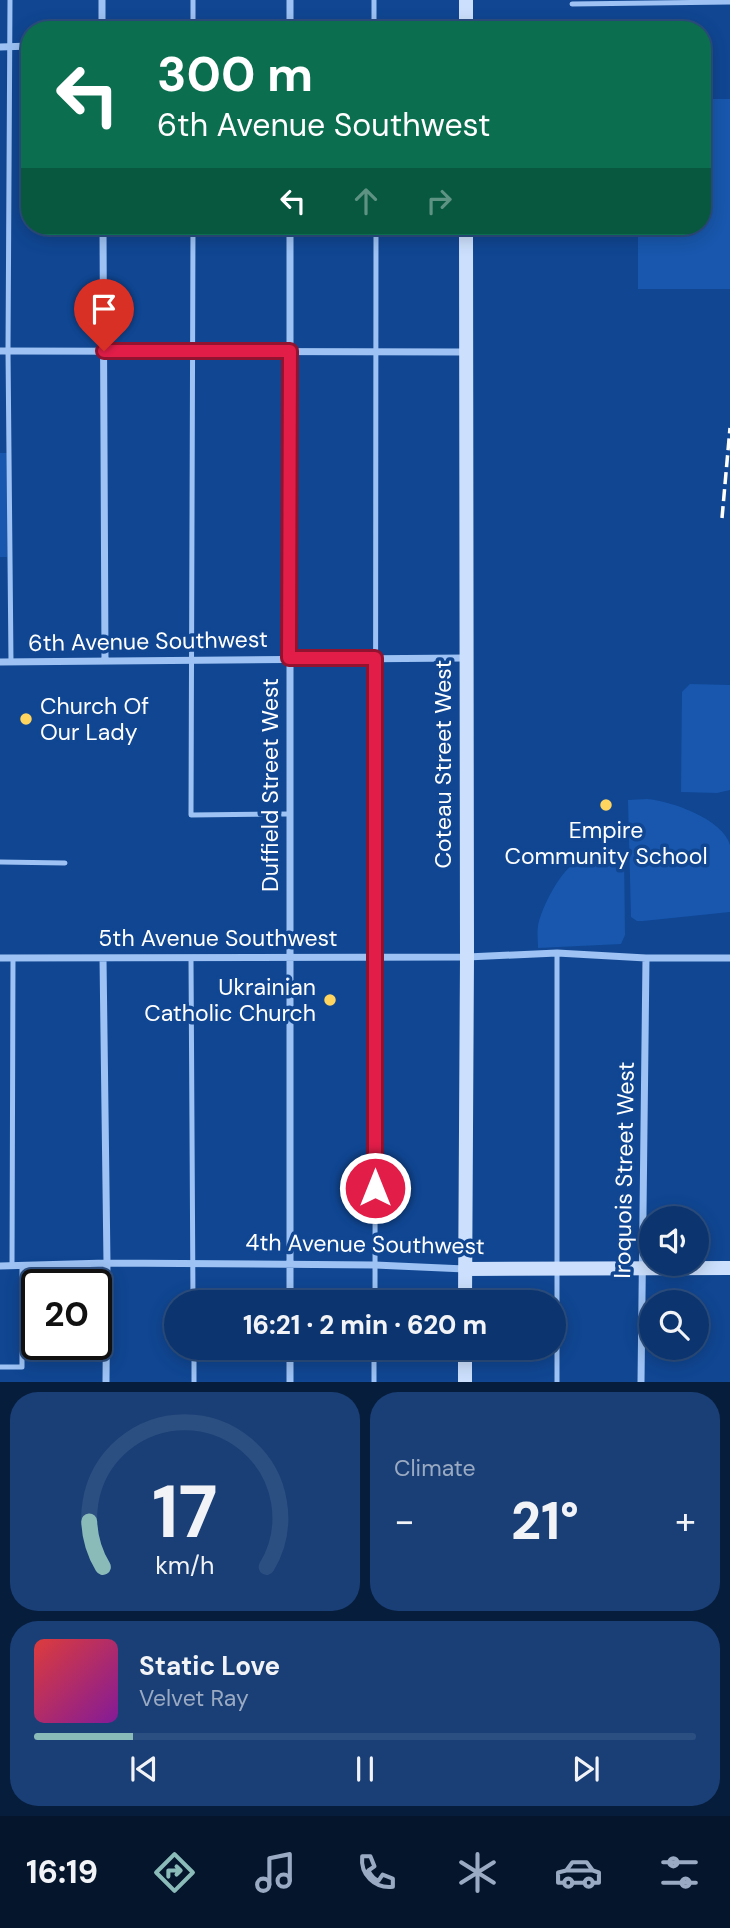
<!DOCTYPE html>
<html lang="en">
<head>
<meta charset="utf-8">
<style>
  :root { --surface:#0c346e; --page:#1a3f76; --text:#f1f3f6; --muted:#9aaac2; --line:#2c4f81; --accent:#8bbbb9 }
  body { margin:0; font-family:"DM Sans",sans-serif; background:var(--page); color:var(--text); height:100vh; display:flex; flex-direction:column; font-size:26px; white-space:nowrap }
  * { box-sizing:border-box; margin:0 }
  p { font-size:23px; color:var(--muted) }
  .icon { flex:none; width:38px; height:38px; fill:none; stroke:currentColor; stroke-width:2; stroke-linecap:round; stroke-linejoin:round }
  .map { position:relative; height:1382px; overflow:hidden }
  .sheet { display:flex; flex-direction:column; gap:10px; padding:10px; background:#071d3c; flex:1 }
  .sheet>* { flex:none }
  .banner { position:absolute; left:21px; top:21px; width:690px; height:214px; border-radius:28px; box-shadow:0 4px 18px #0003,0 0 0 2px var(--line); background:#0b6e4f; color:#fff; overflow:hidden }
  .controls { position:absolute; left:639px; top:1206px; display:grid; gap:14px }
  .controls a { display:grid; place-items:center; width:70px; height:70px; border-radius:50%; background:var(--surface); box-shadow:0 4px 18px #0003,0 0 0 2px var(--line); font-size:35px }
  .speed { position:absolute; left:21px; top:1269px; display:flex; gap:14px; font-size:35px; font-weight:700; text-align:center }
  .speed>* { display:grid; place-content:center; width:91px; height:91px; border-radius:50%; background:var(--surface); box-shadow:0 4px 18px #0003,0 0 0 2px var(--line); line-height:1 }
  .speed .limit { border:4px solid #111; border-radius:10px; background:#fff; color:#111 }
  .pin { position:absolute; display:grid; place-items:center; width:60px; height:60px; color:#fff; margin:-72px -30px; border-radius:50% 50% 50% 0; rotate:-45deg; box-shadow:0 0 7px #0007 }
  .pin .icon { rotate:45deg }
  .me { position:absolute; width:77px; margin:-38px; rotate:0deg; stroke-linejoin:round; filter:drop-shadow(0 0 5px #0008) }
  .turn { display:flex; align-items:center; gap:24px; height:147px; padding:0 21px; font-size:32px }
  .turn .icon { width:91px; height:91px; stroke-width:2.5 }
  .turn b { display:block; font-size:49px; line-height:60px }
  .lanes { display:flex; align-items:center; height:66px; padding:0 21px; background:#0003; justify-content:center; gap:35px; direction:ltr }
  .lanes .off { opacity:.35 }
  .big { font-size:52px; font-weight:800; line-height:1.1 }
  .sheet .card { flex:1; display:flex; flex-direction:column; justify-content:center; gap:10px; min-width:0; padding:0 24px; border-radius:28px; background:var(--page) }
  .sheet .dial { align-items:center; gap:0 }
  .dial svg { height:182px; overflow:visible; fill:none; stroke:var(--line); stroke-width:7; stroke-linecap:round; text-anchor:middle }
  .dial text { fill:var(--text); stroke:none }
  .song { display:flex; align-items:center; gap:21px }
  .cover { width:84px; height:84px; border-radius:10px; background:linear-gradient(135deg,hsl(0 70% 55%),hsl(290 70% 35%)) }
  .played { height:7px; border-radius:4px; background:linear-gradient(90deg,var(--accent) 15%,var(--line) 15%) }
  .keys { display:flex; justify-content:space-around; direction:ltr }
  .heat { display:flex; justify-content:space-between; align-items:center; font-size:38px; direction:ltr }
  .sheet .tiles { flex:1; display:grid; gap:10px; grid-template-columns:1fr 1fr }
  .card:last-child { grid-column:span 2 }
  .trip { position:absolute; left:164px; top:1290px; width:402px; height:70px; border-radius:35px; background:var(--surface); box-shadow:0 4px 18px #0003,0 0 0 2px var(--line); font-weight:800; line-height:70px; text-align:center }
  .menu { display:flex; height:112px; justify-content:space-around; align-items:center; background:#05152c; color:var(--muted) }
  .menu .icon { width:49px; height:49px }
  .menu .current { color:var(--accent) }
  .menu b { font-size:32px; color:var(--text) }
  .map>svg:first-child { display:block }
  .green { fill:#1857ad }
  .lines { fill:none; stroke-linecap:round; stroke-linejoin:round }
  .lane { stroke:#9dc2f3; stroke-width:5 }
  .street { stroke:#9dc2f3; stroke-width:7 }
  .secondary { stroke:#cce0fd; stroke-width:14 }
  .rail { stroke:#fff; stroke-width:3.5; stroke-dasharray:12 5; stroke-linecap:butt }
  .route-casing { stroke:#92132f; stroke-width:18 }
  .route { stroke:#e11d48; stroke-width:12 }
  .poi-dot { fill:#ffd55f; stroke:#104692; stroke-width:2.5 }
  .labels { text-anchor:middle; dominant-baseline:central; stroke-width:7; stroke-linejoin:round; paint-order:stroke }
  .street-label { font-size:23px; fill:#fff; stroke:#104692 }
  .poi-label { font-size:23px; fill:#fff; stroke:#104692; text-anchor:start }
</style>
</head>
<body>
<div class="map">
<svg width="730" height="1382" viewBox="0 0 730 1382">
  <rect width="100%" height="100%" fill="#104692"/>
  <!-- green -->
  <path class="green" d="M702,99H730V289H638V226H702Z
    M0,453H7V557H0Z
    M690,684L730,685V790L717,793L681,792L682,692Z
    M647,799C671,801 723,819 730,845C730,857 730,897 730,912L643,921H637L631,917L628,800Z
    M624,856L625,935L621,944L538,948C538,941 537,933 538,926C541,909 559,873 574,864C587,856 609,857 624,856Z"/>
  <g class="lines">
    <!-- lane -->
    <path class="lane" d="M10,0L8,351L11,662
      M572,4L730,2
      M193,30V0
      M374,30V0
      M193,226L191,815L289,814
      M0,862L65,863
      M557,953V1382
      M191,959L193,1302
      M12,1266L13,958
      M375,1302L376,226
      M194,1348V1382
      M0,1367H22V1266
      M374,1382V1348"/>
    <!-- street -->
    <path class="street" d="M102,0V30
      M290,30V0
      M0,47L30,46
      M103,226L105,661
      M290,226V1302
      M0,351L466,352
      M0,662L465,658
      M0,958L467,957L557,953L646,958H730
      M103,958L107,1263L106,1382
      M0,1266L107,1263L375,1265L465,1269
      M290,1348V1382
      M641,1382L646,958"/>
    <!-- secondary -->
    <path class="secondary" d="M466,30V0
      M465,1269L730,1268
      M465,1302L467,957L466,226
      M465,1348V1382"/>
    <!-- rail -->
    <path class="rail" d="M722,518L730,428"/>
  </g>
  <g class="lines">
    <defs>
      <path id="route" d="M104,351H290L289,658H375V1188"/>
    </defs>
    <!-- route casing -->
    <use href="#route" class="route-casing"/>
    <!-- route -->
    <use href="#route" class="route"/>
  </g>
  <!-- markers -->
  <g class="poi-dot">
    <circle cx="26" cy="719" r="7"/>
    <circle cx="606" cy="805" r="7"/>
    <circle cx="330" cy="1000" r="7"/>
  </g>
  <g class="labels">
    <!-- street labels -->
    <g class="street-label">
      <text transform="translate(148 641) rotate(-1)">6th Avenue Southwest</text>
      <text transform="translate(443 764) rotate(-90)">Coteau Street West</text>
      <text transform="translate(270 785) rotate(-90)">Duffield Street West</text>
      <text x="218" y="938">5th Avenue Southwest</text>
      <text transform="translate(624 1170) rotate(-89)">Iroquois Street West</text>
      <text transform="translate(365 1244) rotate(1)">4th Avenue Southwest</text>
    </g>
    <!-- poi labels -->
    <g class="poi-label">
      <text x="40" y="706">Church Of<tspan x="40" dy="26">Our Lady</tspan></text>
      <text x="606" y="830" text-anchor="middle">Empire<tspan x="606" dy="26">Community School</tspan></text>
      <text x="316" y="987" text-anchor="end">Ukrainian<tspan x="316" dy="26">Catholic Church</tspan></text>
    </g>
  </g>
</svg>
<div class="controls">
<a><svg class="icon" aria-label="sound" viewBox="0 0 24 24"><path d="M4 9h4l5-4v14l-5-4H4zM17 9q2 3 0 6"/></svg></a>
<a><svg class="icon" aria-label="search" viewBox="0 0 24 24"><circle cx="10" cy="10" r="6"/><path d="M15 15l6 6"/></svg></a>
</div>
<div class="speed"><div class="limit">20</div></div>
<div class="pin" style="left:104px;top:351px;background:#d93025"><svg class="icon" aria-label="arrive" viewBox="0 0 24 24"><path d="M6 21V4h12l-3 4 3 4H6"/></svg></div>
<svg class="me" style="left:375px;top:1188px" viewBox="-20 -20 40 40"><circle r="17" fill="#e11d48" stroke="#fff" stroke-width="3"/><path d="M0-11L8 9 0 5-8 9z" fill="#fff"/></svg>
<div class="trip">16:21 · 2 min · 620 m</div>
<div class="banner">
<div class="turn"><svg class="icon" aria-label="left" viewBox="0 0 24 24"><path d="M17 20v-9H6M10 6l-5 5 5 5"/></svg><div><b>300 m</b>6th Avenue Southwest</div></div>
<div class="lanes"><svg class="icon" aria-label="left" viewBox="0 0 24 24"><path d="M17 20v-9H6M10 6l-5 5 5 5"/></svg><svg class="icon off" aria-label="ahead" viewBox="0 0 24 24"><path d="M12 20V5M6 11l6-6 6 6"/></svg><svg class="icon off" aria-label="right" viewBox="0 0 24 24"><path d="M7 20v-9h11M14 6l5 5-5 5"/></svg></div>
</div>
</div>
<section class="sheet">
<div class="tiles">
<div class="card dial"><svg viewBox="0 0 100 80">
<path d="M14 69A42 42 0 1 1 86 69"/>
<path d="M14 69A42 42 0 0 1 8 49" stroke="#8bbbb9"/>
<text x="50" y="56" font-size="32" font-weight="700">17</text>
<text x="50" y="72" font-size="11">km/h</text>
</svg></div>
<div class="card"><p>Climate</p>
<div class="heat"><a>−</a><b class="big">21°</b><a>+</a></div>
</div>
<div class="card">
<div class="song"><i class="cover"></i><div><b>Static Love</b><p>Velvet Ray</p></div></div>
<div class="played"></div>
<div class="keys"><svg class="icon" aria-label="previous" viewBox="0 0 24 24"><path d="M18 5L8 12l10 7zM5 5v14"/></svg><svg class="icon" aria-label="pause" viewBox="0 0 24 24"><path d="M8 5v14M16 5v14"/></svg><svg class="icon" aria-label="next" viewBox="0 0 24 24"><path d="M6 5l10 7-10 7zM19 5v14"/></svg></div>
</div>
</div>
</section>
<nav class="menu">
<b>16:19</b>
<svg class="icon current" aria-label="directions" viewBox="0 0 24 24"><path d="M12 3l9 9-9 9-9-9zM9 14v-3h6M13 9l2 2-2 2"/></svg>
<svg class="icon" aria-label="music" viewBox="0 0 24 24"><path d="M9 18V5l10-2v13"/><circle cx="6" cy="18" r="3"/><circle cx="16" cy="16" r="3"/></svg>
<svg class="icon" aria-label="phone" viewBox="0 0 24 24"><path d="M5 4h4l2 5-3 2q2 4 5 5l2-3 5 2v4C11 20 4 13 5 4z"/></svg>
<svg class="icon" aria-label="climate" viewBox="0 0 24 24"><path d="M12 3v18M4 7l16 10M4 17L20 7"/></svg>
<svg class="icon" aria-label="car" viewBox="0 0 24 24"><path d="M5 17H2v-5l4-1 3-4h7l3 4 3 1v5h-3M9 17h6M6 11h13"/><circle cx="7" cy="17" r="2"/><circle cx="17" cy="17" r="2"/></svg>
<svg class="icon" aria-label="filters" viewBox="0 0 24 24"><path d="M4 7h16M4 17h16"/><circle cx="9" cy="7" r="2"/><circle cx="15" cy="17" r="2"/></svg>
</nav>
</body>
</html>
